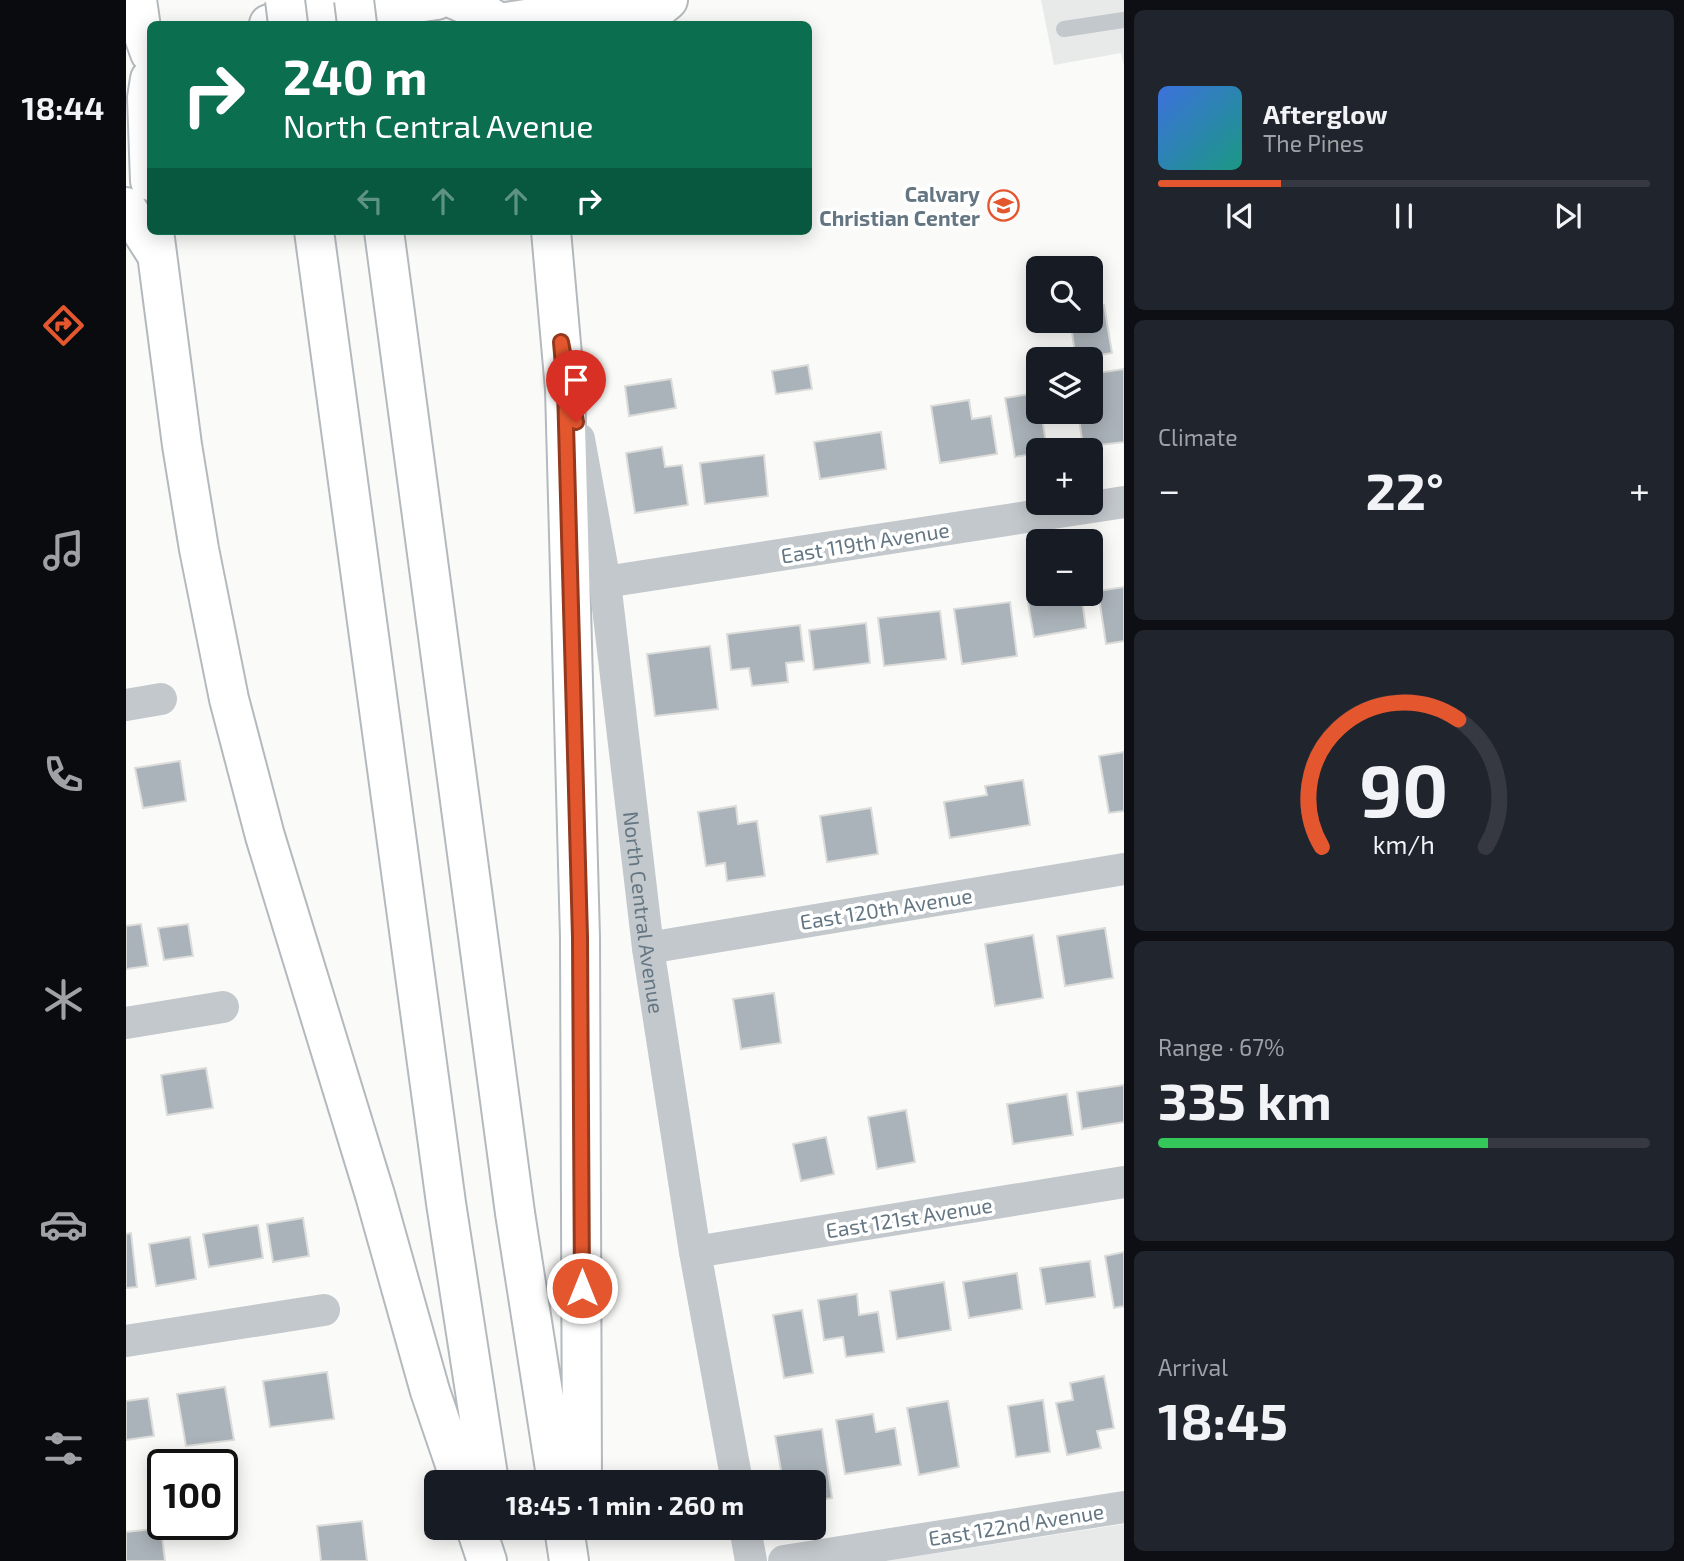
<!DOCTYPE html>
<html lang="en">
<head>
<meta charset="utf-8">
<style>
  :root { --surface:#171b24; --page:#20242c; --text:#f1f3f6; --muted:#9ea1a6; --line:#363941; --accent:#e4572e }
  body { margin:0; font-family:"Exo 2",sans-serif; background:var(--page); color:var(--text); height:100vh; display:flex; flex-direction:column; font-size:26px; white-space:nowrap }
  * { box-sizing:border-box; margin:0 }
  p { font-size:23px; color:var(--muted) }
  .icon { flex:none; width:38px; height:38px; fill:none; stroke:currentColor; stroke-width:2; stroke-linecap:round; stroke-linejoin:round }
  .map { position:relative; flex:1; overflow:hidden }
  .panel { display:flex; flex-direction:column; gap:10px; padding:10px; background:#0d0f14; width:560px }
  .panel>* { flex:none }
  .hud { position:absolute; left:21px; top:21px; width:665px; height:214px; border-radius:10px; box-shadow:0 4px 18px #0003; background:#0b6e4f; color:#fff; overflow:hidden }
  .buttons { position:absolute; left:900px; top:256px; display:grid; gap:14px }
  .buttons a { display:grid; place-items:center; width:77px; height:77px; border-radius:10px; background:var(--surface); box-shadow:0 4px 18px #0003; font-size:35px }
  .speed { position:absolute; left:21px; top:1449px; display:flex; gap:14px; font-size:35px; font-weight:700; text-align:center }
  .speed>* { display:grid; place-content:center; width:91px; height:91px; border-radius:50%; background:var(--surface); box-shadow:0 4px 18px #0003; line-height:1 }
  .speed .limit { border:4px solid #111; border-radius:10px; background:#fff; color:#111 }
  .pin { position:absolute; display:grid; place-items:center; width:60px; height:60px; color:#fff; margin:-72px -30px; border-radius:50% 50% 50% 0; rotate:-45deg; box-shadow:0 0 7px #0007 }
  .pin .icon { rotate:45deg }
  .me { position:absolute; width:77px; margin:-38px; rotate:0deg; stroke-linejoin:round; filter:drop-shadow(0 0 5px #0008) }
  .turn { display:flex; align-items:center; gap:24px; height:147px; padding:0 21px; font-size:32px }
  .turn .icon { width:91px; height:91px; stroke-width:2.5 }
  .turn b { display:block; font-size:49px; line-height:60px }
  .lanes { display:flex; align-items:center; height:66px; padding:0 21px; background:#0003; justify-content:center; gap:35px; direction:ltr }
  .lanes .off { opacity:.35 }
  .big { font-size:52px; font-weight:700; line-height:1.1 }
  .panel .widget { flex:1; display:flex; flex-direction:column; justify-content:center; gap:10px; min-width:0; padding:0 24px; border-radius:10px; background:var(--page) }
  .panel .dial { align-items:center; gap:0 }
  .dial svg { height:182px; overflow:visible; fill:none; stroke:var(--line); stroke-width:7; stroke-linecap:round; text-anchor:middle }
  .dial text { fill:var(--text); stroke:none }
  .song { display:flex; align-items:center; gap:21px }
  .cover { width:84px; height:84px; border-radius:10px; background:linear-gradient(135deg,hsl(220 70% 55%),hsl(170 70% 35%)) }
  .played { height:7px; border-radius:4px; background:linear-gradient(90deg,var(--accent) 25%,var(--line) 25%) }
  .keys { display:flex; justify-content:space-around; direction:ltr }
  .heat { display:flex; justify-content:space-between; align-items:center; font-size:38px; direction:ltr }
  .charge { height:10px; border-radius:5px; background:linear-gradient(90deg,#34c759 67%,var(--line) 0) }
  .trip { position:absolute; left:298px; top:1470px; width:402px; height:70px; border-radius:10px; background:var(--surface); box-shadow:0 4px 18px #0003; font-weight:700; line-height:70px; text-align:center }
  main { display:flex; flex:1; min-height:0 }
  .menu { display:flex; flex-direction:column; width:126px; justify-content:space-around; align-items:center; background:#090b0e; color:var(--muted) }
  .menu .icon { width:49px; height:49px }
  .menu .current { color:var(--accent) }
  .menu b { font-size:32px; color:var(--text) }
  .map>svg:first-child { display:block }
  .built { fill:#e8e9e9 }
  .building { fill:#aab3b9; stroke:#dcdcda; stroke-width:2 }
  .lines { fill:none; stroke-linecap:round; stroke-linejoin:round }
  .primary-casing { stroke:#b5babe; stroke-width:42 }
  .highway-casing { stroke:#b4b9bd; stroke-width:42 }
  .lane { stroke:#c3c8cc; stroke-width:16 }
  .street { stroke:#c3c8cc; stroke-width:32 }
  .primary { stroke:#fff; stroke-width:38 }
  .highway { stroke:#fff; stroke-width:38 }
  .highway-bridge-casing { stroke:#b4b9bd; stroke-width:42; stroke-linecap:butt }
  .highway-bridge { stroke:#fff; stroke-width:38 }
  .route-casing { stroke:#94391e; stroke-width:18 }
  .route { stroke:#e4572e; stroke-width:12 }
  .labels { text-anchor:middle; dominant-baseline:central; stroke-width:7; stroke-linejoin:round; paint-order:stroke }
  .poi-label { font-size:21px; font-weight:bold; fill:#657683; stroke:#fff; text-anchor:end }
  .street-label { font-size:21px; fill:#657683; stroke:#fff }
</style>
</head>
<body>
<main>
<nav class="menu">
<b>18:44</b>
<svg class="icon current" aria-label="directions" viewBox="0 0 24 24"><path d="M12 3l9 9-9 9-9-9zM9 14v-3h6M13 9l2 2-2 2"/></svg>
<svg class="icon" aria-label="music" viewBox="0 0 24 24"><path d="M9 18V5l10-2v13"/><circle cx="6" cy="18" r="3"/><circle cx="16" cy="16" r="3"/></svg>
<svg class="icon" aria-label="phone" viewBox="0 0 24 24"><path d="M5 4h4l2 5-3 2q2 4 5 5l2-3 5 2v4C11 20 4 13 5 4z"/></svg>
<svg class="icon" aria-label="climate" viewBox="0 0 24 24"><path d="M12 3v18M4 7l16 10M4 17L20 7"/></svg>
<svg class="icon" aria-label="car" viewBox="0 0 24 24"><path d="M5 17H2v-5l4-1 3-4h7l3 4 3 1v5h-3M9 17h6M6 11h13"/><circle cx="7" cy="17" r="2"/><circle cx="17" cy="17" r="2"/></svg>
<svg class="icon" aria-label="filters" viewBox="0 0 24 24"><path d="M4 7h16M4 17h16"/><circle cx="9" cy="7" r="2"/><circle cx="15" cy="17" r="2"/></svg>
</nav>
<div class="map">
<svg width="998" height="1561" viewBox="0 0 998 1561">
  <rect width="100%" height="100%" fill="#fafaf8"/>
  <!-- built -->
  <path class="built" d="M915,0H998V66L995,53L928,65Z
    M998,1524V1561H760Z"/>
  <!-- building -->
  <path class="building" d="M978,305L986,353L950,359L944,320H964V307Z
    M682,365L686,389L650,394L646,371Z
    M998,369V442L957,447L952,411H964V374Z
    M545,379L550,408L503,416L499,386Z
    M912,393V411H915L921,450H912V453L889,457L879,398Z
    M843,400L846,419L865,416L871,454L814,463L805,406Z
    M755,432L760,469L694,479L688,442Z
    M536,447L539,467L556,465L562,505L509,513L500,453Z
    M638,455L642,496L579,504L574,463Z
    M998,587V641L980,644L972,591Z
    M955,594L960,628L908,637L902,603Z
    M884,602L891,656L836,664L828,609Z
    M814,611L820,659L758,666L752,618Z
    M740,623L744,663L688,670L683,630Z
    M674,625L678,661L660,663L662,682L626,686L623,668L605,670L601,634Z
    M584,646L592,709L529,716L521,654Z
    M998,752V811L983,813L973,756Z
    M54,761L60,801L17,808L9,768Z
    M897,780L904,825L824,838L818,802L861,795L859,786Z
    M610,806L612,824L631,821L639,876L601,881L599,863L580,866L572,812Z
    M745,808L752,854L701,862L694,816Z
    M15,924L22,966L0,969V926Z
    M62,924L67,956L38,960L32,928Z
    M979,928L987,978L939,986L931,936Z
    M907,935L917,998L869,1006L859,944Z
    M648,993L655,1043L615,1049L607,999Z
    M80,1068L87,1108L41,1115L35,1075Z
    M998,1085V1122L956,1129L951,1092Z
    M941,1094L947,1135L887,1144L881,1104Z
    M780,1110L789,1162L751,1169L742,1117Z
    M700,1137L708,1174L675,1181L667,1144Z
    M177,1218L183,1256L147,1262L141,1224Z
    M132,1225L137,1258L83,1267L77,1234Z
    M5,1233L11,1287L0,1288V1234Z
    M64,1237L70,1279L30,1286L23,1244Z
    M998,1252V1306L988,1308L979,1256Z
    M964,1261L969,1297L920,1304L914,1268Z
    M891,1273L896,1309L843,1318L837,1282Z
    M818,1282L825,1330L771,1339L764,1291Z
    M731,1294L733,1315L752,1312L758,1352L720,1357L717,1337L698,1340L692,1300Z
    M676,1310L687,1373L658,1378L647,1315Z
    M201,1372L208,1419L144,1427L137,1381Z
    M978,1376L988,1428L971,1431L975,1448L941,1455L930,1403L947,1400L944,1383Z
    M99,1387L108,1440L60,1446L51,1394Z
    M22,1398L28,1436L0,1440V1401Z
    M917,1400L924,1452L890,1457L882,1406Z
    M822,1401L833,1467L793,1475L781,1408Z
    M747,1414L750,1432L769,1428L775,1465L719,1474L710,1420Z
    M696,1429L706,1498L688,1501V1482H657L649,1436Z
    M236,1521L241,1561H195L191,1526Z
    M35,1528L39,1561H0V1532Z"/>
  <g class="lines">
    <defs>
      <path id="primary" d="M143,24L311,0
        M366,24L528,0"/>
      <path id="highway" d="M11,0L15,28L24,53
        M330,0L353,10L375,24
        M513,24L542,0
        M24,79L21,98L24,181
        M0,207L29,252
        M28,231L56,445L73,549L103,699L139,836L249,1195L304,1391L335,1482
        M188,231L320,1203L363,1482
        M258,231L389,1213L431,1482
        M425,231L439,389L454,937L456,1482
        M350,1528L361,1561
        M438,1528L443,1561"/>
    </defs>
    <!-- primary casing -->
    <use href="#primary" class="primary-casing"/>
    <!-- highway casing -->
    <use href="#highway" class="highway-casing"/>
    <!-- lane -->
    <path class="lane" d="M938,29L998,20"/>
    <!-- street -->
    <g class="street">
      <path id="s1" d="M453,439L479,582L522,948L569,1252L611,1482"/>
      <path d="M479,582L998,502"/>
      <path d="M0,705L35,699"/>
      <path d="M522,948L998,869"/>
      <path d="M0,1023L97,1007"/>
      <path d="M569,1252L998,1182"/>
      <path d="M0,1341L198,1310"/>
      <path d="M619,1528L625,1561"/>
      <path d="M658,1561L998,1507"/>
    </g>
    <!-- primary -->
    <use href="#primary" class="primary"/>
    <!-- highway -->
    <use href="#highway" class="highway"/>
    <defs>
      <path id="highway-bridge" d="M159,0L162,24
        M228,0L231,24"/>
    </defs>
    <!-- highway-bridge casing -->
    <use href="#highway-bridge" class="highway-bridge-casing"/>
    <!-- highway-bridge -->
    <use href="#highway-bridge" class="highway-bridge"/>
  </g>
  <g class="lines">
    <defs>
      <path id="route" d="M450,422L435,342L439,388L454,937L456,1288"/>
    </defs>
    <!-- route casing -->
    <use href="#route" class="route-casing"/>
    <!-- route -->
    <use href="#route" class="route"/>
  </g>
  <!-- icons -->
  <defs>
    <symbol id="school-ring" viewBox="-11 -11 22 22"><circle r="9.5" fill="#fff" stroke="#e4572e" stroke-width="1.5"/><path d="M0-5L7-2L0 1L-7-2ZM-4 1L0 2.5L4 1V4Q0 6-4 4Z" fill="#e4572e"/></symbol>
  </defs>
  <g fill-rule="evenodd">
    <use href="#school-ring" x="860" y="188" width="35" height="35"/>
  </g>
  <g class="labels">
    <!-- poi labels -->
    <g class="poi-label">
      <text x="854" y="193">Calvary<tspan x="854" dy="24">Christian Center</tspan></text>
    </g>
    <!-- street labels -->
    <g class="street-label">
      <text transform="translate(739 542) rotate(-9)">East 119th Avenue</text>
      <text transform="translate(760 908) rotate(-9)">East 120th Avenue</text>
      <text stroke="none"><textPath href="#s1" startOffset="478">North Central Avenue</textPath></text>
      <text transform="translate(783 1217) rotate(-9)">East 121st Avenue</text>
      <text transform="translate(890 1524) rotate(-9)">East 122nd Avenue</text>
    </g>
  </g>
</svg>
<div class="buttons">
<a><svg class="icon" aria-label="search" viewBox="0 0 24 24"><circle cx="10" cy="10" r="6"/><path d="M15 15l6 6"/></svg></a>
<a><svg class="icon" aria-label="layers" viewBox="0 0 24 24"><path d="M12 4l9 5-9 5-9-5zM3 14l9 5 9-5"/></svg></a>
<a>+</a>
<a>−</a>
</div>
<div class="speed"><div class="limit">100</div></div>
<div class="pin" style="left:450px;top:422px;background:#d93025"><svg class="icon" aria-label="arrive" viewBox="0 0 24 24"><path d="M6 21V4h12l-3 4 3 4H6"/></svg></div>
<svg class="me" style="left:456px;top:1288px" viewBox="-20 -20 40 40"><circle r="17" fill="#e4572e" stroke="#fff" stroke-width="3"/><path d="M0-11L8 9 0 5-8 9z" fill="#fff"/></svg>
<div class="trip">18:45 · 1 min · 260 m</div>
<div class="hud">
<div class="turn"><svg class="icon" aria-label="right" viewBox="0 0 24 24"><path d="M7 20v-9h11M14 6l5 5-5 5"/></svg><div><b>240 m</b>North Central Avenue</div></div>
<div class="lanes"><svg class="icon off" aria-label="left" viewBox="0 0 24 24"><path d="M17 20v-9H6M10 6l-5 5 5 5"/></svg><svg class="icon off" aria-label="ahead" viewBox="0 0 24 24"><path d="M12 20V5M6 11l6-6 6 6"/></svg><svg class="icon off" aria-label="ahead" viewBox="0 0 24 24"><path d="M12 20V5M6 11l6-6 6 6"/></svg><svg class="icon" aria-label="right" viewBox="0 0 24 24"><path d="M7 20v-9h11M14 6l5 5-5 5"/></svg></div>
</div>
</div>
<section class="panel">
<div class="widget">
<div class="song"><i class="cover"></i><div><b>Afterglow</b><p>The Pines</p></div></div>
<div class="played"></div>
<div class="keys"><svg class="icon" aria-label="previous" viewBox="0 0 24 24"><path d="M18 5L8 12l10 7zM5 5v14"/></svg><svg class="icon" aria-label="pause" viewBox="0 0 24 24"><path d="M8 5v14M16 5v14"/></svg><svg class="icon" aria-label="next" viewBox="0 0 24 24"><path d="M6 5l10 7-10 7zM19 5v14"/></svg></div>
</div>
<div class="widget"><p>Climate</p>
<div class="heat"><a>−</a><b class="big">22°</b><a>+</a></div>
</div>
<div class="widget dial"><svg viewBox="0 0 100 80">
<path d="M14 69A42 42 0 1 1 86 69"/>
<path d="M14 69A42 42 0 0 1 74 13" stroke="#e4572e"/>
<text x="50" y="56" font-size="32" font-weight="700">90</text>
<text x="50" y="72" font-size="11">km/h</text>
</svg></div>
<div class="widget"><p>Range · 67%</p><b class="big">335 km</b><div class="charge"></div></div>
<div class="widget"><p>Arrival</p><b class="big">18:45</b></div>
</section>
</main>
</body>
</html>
